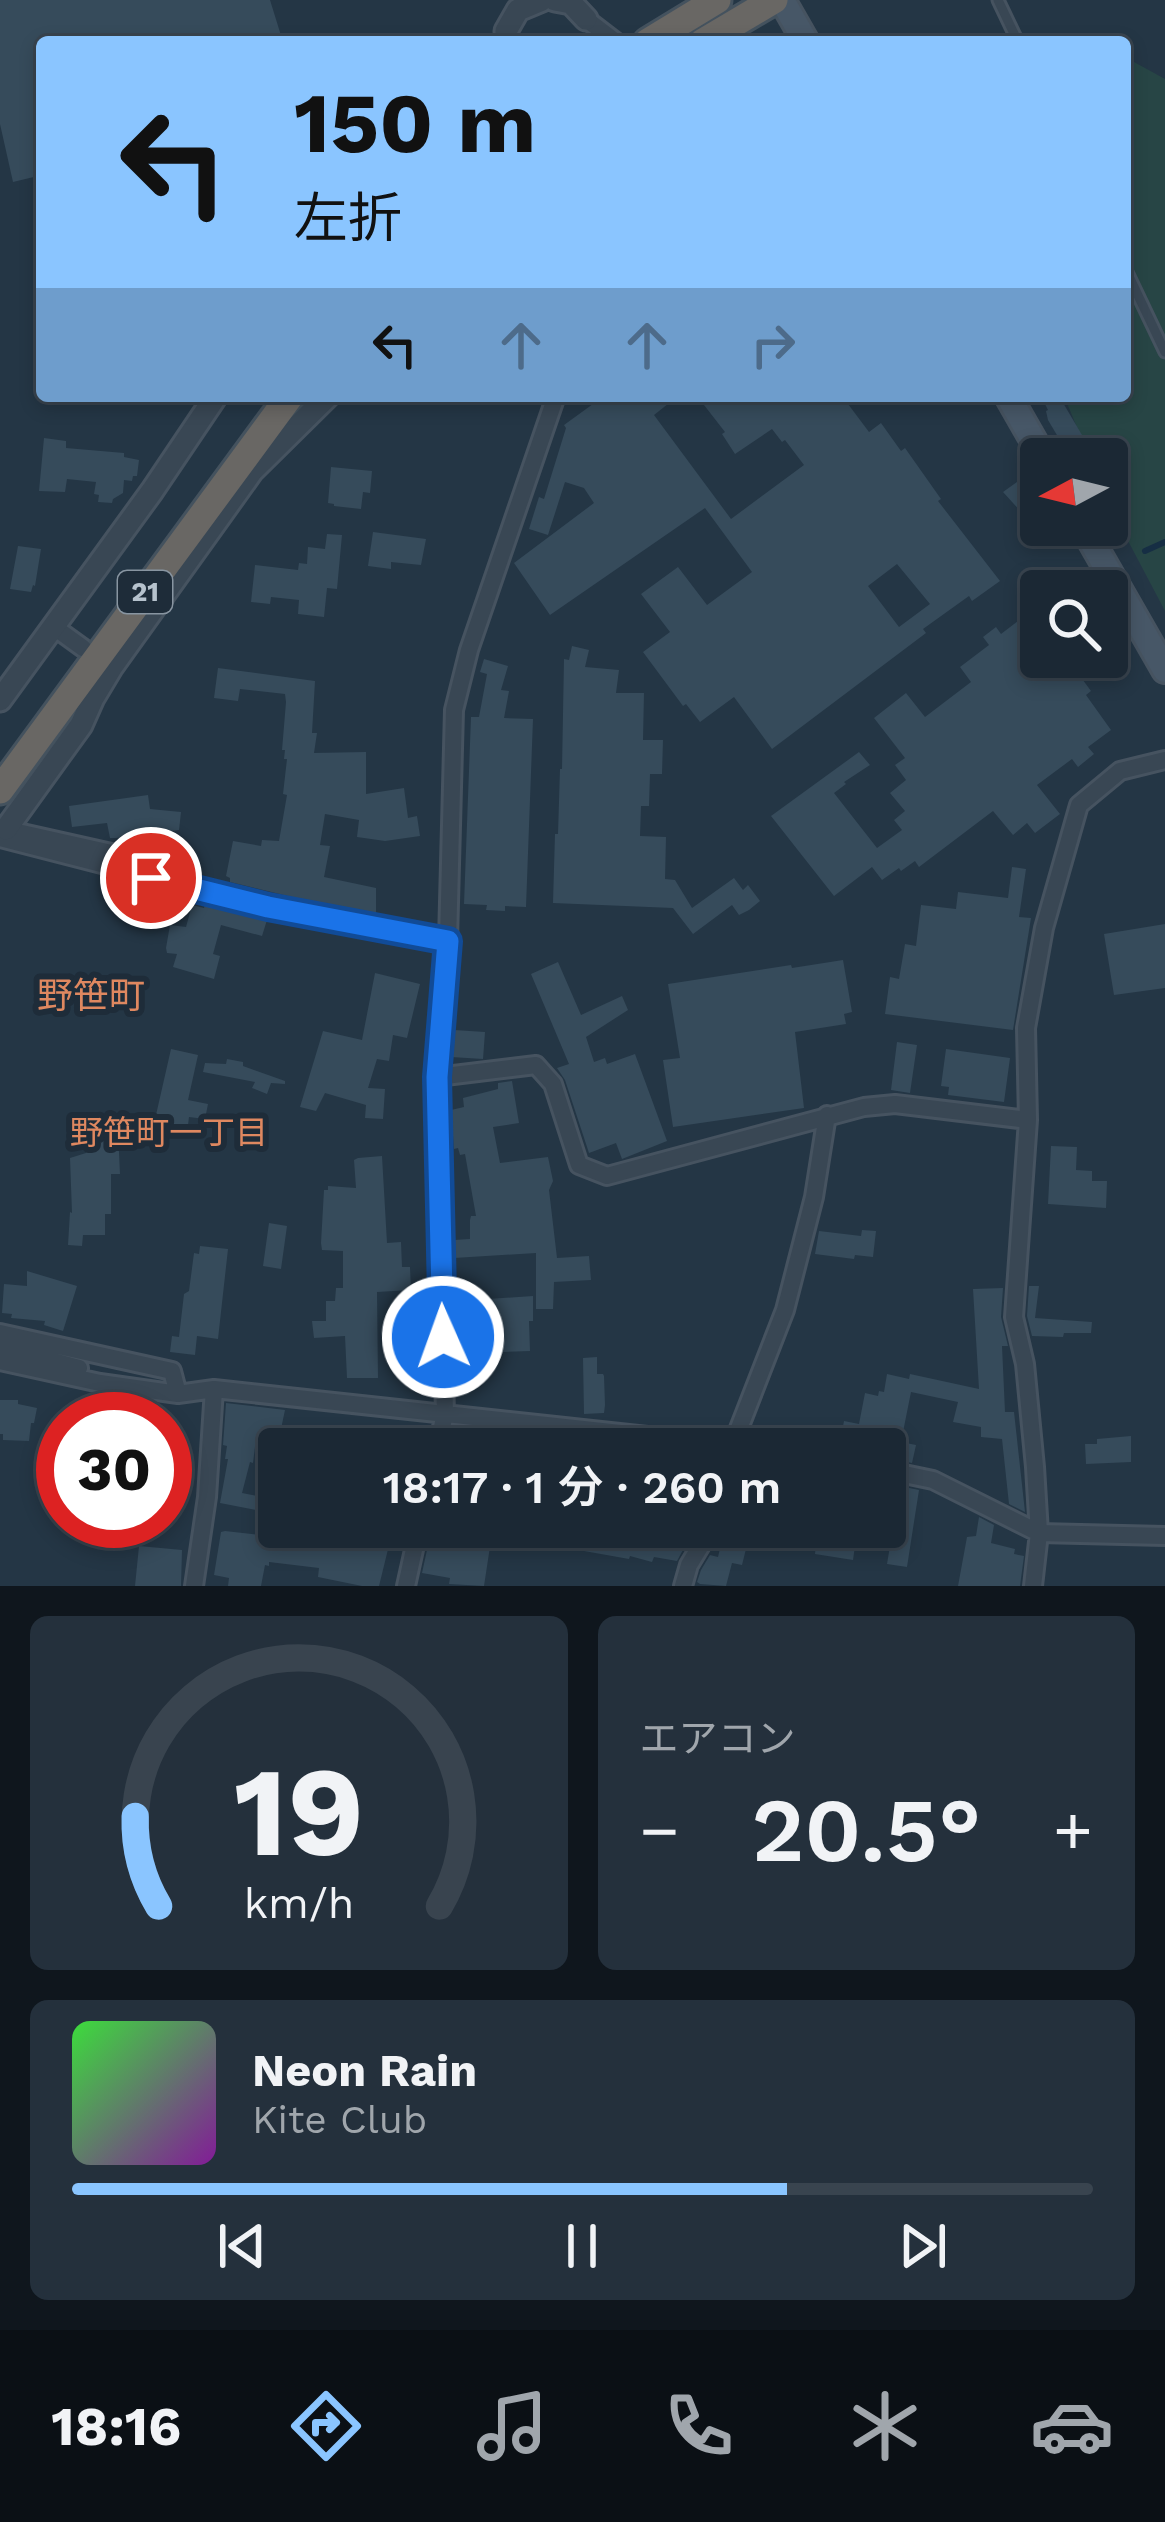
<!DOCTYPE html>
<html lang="ja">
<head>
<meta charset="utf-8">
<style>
  :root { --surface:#1b2834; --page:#24303c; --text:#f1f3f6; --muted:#a0a6ac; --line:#39444f; --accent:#8ac5ff }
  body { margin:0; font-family:"Work Sans","Noto Sans JP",sans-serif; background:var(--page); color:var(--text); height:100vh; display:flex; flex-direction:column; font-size:45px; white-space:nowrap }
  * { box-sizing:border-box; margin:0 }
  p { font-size:39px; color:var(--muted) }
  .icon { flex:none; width:66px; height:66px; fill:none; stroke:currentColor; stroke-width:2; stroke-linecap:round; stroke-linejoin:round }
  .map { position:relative; height:1586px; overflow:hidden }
  .sheet { display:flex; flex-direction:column; gap:30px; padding:30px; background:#0f161d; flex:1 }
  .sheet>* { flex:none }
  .hud { position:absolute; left:36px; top:36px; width:1095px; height:366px; border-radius:12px; box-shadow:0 6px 18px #0003,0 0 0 3px var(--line); background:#8ac5ff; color:#111; overflow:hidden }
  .needle { width:78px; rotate:263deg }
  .tools { position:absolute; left:1020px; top:438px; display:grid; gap:24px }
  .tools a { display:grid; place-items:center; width:108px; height:108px; border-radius:12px; background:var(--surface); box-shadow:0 6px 18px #0003,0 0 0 3px var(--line); font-size:60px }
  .speed { position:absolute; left:36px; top:1392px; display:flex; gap:24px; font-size:60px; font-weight:700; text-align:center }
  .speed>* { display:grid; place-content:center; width:156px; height:156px; border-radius:50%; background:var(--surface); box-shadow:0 6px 18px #0003,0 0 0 3px var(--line); line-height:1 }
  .speed .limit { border:18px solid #d22; background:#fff; color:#111 }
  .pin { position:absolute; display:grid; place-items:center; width:102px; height:102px; color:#fff; margin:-51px; border:6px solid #fff; border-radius:50%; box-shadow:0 3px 12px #0007 }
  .me { position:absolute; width:132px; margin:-66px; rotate:358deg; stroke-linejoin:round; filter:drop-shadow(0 0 9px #0008) }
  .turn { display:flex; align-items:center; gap:42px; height:252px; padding:0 60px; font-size:54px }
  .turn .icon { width:156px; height:156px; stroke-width:2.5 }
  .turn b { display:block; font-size:84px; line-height:102px }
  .lanes { display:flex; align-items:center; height:114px; padding:0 60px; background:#0003; justify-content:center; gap:60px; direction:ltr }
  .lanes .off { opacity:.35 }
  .big { font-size:90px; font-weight:600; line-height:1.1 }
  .sheet .widget { flex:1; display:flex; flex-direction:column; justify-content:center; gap:18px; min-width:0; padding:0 42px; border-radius:18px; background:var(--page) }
  .sheet .dial { align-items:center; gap:0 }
  .dial svg { height:312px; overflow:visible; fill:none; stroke:var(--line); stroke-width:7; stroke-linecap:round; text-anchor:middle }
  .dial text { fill:var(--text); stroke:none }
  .song { display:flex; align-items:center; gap:36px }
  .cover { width:144px; height:144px; border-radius:18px; background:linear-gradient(135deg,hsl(120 70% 55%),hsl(290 70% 35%)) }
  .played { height:12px; border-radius:6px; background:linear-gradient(90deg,var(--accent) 70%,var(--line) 70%) }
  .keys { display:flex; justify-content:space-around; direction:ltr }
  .heat { display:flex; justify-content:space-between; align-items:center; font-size:66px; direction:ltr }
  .sheet .tiles { flex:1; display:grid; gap:30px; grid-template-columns:1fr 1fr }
  .widget:last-child { grid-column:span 2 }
  .trip { position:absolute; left:258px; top:1428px; width:648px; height:120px; border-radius:12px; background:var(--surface); box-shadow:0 6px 18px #0003,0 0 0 3px var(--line); font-weight:600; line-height:120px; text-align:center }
  .dock { display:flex; height:192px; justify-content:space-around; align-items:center; background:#0b1015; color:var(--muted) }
  .dock .icon { width:84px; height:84px }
  .dock .active { color:var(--accent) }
  .dock b { font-size:54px; color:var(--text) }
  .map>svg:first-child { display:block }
  .green { fill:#274545 }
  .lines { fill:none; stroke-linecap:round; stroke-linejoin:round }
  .stream { stroke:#162e44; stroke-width:6 }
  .building { fill:#364b5b; fill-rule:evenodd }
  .service-casing { stroke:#465360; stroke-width:15 }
  .minor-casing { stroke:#465360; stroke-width:22 }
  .tertiary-casing { stroke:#465360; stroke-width:27 }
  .secondary-casing { stroke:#465360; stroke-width:30 }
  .trunk-casing { stroke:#44525e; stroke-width:33 }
  .service { stroke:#394754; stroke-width:9 }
  .minor { stroke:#394754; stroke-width:16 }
  .tertiary { stroke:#394754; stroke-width:21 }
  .secondary { stroke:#475767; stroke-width:24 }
  .trunk { stroke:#696764; stroke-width:27 }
  .route-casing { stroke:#114b97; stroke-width:30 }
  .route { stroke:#1a73e8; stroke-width:21 }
  .labels { text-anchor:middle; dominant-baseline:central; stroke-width:12; stroke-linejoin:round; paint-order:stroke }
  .shield { fill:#1e2c39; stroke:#8895a1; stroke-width:3 }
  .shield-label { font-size:27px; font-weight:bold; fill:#b6c2cd }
  .neighbourhood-label { font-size:33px; fill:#df8860; stroke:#1e2c39 }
  .quarter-label { font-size:36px; fill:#df8860; stroke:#1e2c39 }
</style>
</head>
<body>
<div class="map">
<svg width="1165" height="1586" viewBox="0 0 1165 1586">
  <rect width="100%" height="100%" fill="#243645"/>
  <!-- green -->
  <path class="green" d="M1125,57L1165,79V611L1107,501V459H1090L1064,396H1125Z"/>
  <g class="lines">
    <!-- stream -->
    <path class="stream" d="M1145,551L1165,542"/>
  </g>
  <!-- building -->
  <path class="building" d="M0,0H270L283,42H42V175L13,182L0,124Z
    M604,396H678L654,415L731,519L804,465L785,440L782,442L772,429L735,454L722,434L725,432L697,396H842L869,432L881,423L901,451L905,448L941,499L938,501L1000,581L972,601L969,596L923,629L926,633L772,749L734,697L700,722L686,704L683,706L643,652L670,632L641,594L678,567L707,605L752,572L705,508L550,615L514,563L594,503L584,488L565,482L548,535L529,529L539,497L544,499L566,428L564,425ZM897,564L930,604L899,627L868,586Z
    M1041,396H1059L1082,435L1064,447L1048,420L1046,411L1048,410Z
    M44,438L66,441V448L124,453V457L139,460L137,476H133L132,481L124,480L123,493L113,499L112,503L98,502L99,495L94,494L96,482L67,479L65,492L39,491Z
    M331,467L372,471L370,493L363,492L361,509L334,506V504L328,503Z
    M1021,479L1036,505L1024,515L1003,492Z
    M373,532L426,539L421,565L391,562V569L368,566Z
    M327,534L342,535L337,589L327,588L324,617L298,614L299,600L271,597L270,604L251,602L255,565L298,570L299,563L307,564L308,547L325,549Z
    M18,546L41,549L35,586L33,585L31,592L10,589Z
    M1031,611L1041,624V657H1066L1091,691L1086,695L1111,730L1088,747L1094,754L1078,767L1072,759L1037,785L1060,814L1035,833L1027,823L1013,835L993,811L919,867L915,861L901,871L899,868L882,880L872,867L834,896L771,816L859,752L870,765L844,782L846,784L834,793L877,848L902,830L894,820L905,811L890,793L906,780L895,765L905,758L874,718L906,693L925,717L971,682L960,667L989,645L983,637L996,627L1001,634Z
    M572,646L589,650L585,667L619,670L616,693H644L643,740H663L662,774H650L649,806H641L640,836L666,837L665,879L675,880L692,908L734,878L743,890L748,885L760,901L749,910L739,915L732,905L693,934L673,908L553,903L555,834H558L560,769H562L564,659L569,660Z
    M484,659L508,666L501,690L509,691L504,718L533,719L526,907L505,906V911L486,910L487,905L464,904L471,717H479L487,674L480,672Z
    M218,668L315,681L312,733H317L314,753L366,752V794L404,788L408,818L417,816L420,836L385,841L357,837L359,820L325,814L320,845L330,846L324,877L376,888V914L312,902L230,882V878L226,876L233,841L261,846L262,840L279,841L287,795L283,794L287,759H284L285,750H282L286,702L285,694L240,689L238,701L214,698Z
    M148,795L150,809L181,812L179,830L116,838H110L107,823L72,827L69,806Z
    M1012,867L1026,869L1019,917L1031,918L1013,1030L885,1014L890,977L899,979L905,944L916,946L921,905L956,909L958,892L1008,898Z
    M205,904L267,920L262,936L221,925L213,954L220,956L214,979L173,967L177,954L167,953L166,948L170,925L186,927L192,905L204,908Z
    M1165,924V988L1114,995L1104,934Z
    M843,960L852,1012L844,1014L846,1024L795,1032L804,1108L673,1127L663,1060L680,1058L668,984L791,965L792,968Z
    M558,962L581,1015L622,996L628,1010L586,1037L594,1062L605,1058L607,1064L635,1054L667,1141L622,1159L616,1143L589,1153L565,1080L557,1068L569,1064L531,974Z
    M375,973L420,984L407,1038L393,1035L389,1061L377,1059L368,1088L385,1089L383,1119L365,1118L366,1105L325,1093L316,1111L300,1107L323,1031L362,1040Z
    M454,1030L485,1032L483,1059L451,1057Z
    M897,1042L917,1045L910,1093L891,1090Z
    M171,1049L198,1055L188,1100L208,1104L205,1119L189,1117L187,1133L162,1129L164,1116L156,1115Z
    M946,1049L1010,1058L1004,1102L948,1095L949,1087L941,1086Z
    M227,1059L243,1062V1066L285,1081V1084L271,1083L267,1094L252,1088L255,1082L203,1072L205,1063L226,1064Z
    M512,1081L519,1123L493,1127L500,1163L548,1157L553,1181L549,1190L557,1258L589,1256L591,1280L554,1282L553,1309H536V1253L454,1258V1240L470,1239V1220L471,1216H476L465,1154L460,1155L458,1148L454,1149L451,1110L464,1107L463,1098L498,1089V1083Z
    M118,1131L120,1174H111V1214H105V1235H83L82,1246L68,1245L70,1212L72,1213L70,1158L86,1153V1133Z
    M1051,1146L1077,1147L1076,1170L1092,1171V1181H1107L1106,1208L1048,1204Z
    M382,1156L387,1243L401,1242L402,1267H410L411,1290L377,1292L378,1378H347L345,1336L314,1338L312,1321H326V1301H335L336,1288H343V1251L322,1250L321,1243L324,1190H328V1186L356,1188L354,1160L358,1158Z
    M269,1223L287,1226L281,1269L263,1266Z
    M862,1230L876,1231L873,1257L855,1255L854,1259L815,1254L819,1231L861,1236Z
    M200,1246L228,1249L218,1339L197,1336L195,1355L170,1352L172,1336L179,1337L184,1294L189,1291L194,1253L199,1254Z
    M27,1271L77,1286L63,1331L44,1325L45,1321L11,1318L12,1314L2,1313L4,1284L27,1286Z
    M1029,1286H1039L1035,1318L1092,1322L1091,1333H1064L1063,1337L1032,1336L1027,1316Z
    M1003,1288L1001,1317L1008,1346H1002L1005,1412H1014L1025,1512L1009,1504L1002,1439L981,1437V1427L953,1422L958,1402L911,1392L901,1442L916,1445L912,1463L885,1457V1445L841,1437L844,1421L859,1424L865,1393L878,1396L879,1391L884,1392L887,1374L909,1379L910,1374L979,1389L973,1289Z
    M533,1296V1321H529L530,1351L476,1353L477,1356H461L460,1335H457V1301Z
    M597,1357V1374H603L604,1376L605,1405L604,1413L584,1414L583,1358Z
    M0,1400H18V1404L37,1408L34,1423H31L29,1441L3,1440V1434H0Z
    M226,1403L285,1410L278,1443L260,1440L259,1448L255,1447L253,1463L250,1462L242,1493L258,1496L256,1510L220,1503L228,1459H225L227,1446L223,1445Z
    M502,1433L615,1445V1449H502Z
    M1131,1436V1462L1086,1464L1085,1444H1097V1439Z
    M885,1483L919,1490L907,1567L887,1564L896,1510L885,1508Z
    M979,1517L994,1525L991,1543L1015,1549L1014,1554L1024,1556L1020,1586H958L967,1537L976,1536Z
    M358,1527L393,1529L379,1586H362L318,1577L319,1568L269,1562V1566L265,1565L261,1586H228L229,1578L214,1575L221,1532L225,1531L307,1540L308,1535L354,1543Z
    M432,1527H493L484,1586L449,1584L450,1578L422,1573Z
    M586,1527H665L661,1543L684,1548L677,1561L654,1557L652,1562L630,1556L629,1559L584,1551Z
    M725,1527H786L783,1547L748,1541L742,1565L732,1563L726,1586L700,1584L697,1582L701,1570L710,1555L718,1557Z
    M818,1527H850L849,1538L856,1539L853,1560L815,1554Z
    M139,1546L182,1550L181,1586H135Z"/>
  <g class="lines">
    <defs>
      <path id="service" d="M998,0L1018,42
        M1125,268L1165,352"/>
      <path id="minor" d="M586,19L616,42
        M54,627L83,648
        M22,833L183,869L189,888
        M0,838L269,907L448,941
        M437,1077L536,1065L553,1084L579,1165L607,1176L864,1107L895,1104L1028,1120
        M0,1333L172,1371L178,1394
        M0,1347L79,1368
        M0,1361L100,1383L178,1394L214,1389L769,1449
        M437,1449L445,1414L437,1077L448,941L454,710L469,650L556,396
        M731,1449L785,1310L814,1197L827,1115
        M885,1470L933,1480L1039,1533L1165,1536
        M194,1586L207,1497L214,1389
        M406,1586L419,1527
        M683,1586L689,1565L712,1527
        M1033,1586L1039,1533L1035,1467L1025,1364L1014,1317L1028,1120L1026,1028L1044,928L1079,805L1120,771L1165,760"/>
      <path id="tertiary" d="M555,0L571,3L586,19
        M508,42L506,31L518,10L542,0
        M0,700L152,491L216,396
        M6,829L81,725L93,698L111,668L252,471L328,396"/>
      <path id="secondary" d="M782,0L806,42
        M1008,396L1044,459
        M1082,525L1165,670"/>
      <path id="trunk" d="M648,42L717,0
        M703,42L774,0
        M0,790L290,396"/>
    </defs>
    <!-- service casing -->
    <use href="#service" class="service-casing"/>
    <!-- minor casing -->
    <use href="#minor" class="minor-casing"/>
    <!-- tertiary casing -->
    <use href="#tertiary" class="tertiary-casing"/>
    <!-- secondary casing -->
    <use href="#secondary" class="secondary-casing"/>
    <!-- trunk casing -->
    <use href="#trunk" class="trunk-casing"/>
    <!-- service -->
    <use href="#service" class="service"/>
    <!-- minor -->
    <use href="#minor" class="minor"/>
    <!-- tertiary -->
    <use href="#tertiary" class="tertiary"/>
    <!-- secondary -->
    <use href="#secondary" class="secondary"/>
    <!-- trunk -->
    <use href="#trunk" class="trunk"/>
  </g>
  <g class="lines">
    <defs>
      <path id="route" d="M151,878L268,907L448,941L437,1077L443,1337"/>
    </defs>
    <!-- route casing -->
    <use href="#route" class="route-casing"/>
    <!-- route -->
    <use href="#route" class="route"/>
  </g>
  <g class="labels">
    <!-- shield labels -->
    <rect class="shield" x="118" y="571" width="54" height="42" rx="9"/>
    <g class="shield-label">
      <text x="145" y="592">21</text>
    </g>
    <!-- neighbourhood labels -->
    <g class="neighbourhood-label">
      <text x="169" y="1132">野笹町一丁目</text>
    </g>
    <!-- quarter labels -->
    <g class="quarter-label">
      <text x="91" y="996">野笹町</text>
    </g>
  </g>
</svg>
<div class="tools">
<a><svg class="needle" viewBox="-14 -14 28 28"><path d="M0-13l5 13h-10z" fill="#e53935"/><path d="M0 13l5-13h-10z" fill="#a0a6ac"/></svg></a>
<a><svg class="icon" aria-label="search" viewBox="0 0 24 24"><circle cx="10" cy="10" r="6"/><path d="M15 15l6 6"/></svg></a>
</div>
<div class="speed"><div class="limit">30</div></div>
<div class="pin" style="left:151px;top:878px;background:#d93025"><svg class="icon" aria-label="arrive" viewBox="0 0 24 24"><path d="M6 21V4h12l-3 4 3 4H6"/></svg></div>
<svg class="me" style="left:443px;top:1337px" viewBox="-20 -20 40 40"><circle r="17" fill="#1a73e8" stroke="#fff" stroke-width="3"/><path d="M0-11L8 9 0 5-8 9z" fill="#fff"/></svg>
<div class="trip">18:17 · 1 分 · 260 m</div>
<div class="hud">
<div class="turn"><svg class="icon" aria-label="left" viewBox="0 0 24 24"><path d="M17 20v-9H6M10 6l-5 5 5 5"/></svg><div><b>150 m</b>左折</div></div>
<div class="lanes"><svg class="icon" aria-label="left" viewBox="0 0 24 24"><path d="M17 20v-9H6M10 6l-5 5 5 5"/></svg><svg class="icon off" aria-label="ahead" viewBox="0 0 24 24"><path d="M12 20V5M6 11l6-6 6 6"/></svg><svg class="icon off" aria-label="ahead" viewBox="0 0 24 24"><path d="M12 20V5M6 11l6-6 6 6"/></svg><svg class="icon off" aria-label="right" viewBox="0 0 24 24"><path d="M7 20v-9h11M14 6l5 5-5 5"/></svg></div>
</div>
</div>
<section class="sheet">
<div class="tiles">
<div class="widget dial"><svg viewBox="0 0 100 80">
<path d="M14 69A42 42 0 1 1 86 69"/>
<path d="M14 69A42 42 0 0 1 8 46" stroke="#8ac5ff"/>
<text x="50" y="56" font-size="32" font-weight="700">19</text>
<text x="50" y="72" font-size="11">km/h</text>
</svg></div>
<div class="widget"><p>エアコン</p>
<div class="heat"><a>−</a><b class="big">20.5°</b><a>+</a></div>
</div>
<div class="widget">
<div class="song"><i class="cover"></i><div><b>Neon Rain</b><p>Kite Club</p></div></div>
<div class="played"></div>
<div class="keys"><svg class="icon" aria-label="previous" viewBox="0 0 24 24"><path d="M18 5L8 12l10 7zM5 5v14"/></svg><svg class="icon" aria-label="pause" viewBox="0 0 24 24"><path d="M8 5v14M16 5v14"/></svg><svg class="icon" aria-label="next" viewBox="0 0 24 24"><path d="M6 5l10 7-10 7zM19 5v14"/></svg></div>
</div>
</div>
</section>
<nav class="dock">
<b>18:16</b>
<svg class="icon active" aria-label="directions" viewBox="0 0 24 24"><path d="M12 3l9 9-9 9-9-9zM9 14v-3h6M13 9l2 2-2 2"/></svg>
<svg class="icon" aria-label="music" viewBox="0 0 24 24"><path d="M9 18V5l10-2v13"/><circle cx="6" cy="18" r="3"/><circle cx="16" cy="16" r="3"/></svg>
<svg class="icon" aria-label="phone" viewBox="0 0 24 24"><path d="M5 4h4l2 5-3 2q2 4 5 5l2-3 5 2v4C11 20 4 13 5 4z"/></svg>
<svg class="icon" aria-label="climate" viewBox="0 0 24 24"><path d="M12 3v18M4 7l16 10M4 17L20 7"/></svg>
<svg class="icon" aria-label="car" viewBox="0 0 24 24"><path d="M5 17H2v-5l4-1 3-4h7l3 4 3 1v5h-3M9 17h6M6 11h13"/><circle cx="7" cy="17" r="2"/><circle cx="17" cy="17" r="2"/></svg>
</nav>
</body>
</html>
